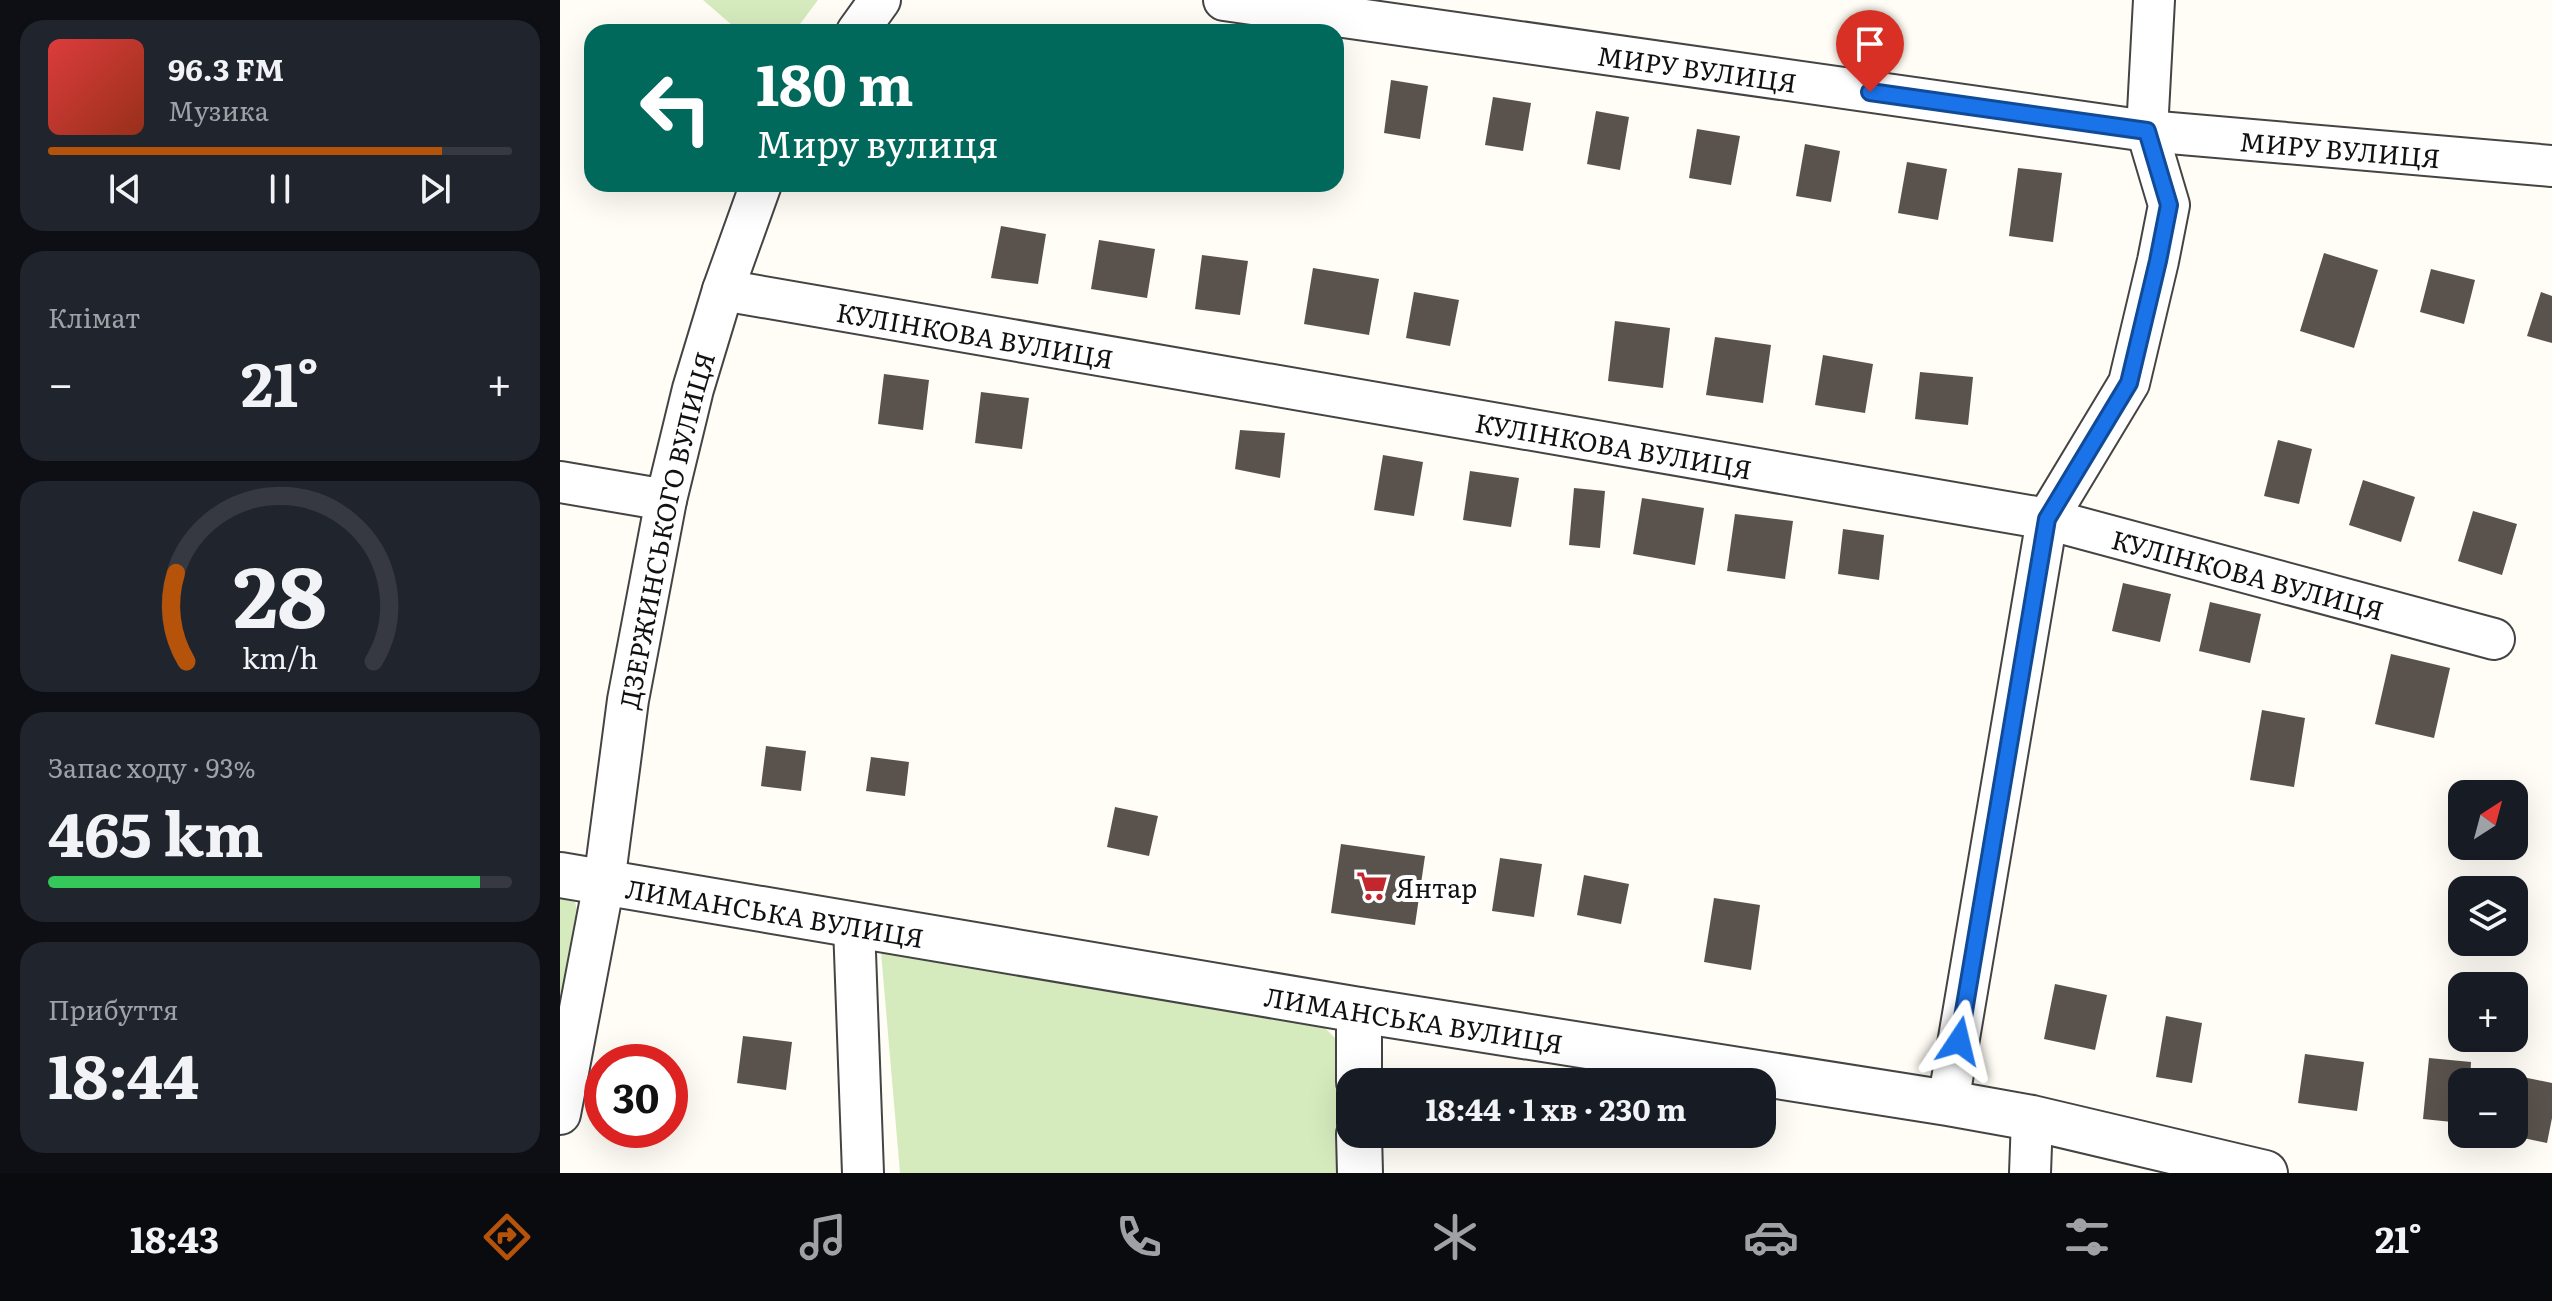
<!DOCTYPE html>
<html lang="uk">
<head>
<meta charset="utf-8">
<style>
  :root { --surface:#171b24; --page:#20242c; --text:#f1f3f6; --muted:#9ea1a6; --line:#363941; --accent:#b45309 }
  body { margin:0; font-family:Literata,serif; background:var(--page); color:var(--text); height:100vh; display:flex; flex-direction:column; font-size:30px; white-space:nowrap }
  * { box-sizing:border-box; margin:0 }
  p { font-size:26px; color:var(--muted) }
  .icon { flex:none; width:44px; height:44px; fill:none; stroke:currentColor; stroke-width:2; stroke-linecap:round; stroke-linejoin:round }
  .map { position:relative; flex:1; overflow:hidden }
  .drawer { display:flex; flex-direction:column; gap:20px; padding:20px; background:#0d0f14; width:560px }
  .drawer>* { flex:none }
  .guide { position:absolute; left:24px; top:24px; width:760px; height:168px; border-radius:24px; box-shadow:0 8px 32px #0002; background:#00695c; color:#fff; overflow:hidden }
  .needle { width:52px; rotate:36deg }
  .buttons { position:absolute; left:1888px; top:780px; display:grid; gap:16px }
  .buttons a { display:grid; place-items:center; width:80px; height:80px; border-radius:16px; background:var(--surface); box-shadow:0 8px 32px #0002; font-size:40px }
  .speed { position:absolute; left:24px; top:1044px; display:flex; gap:16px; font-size:40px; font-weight:700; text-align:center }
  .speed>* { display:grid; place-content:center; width:104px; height:104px; border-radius:50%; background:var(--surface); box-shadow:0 8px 32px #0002; line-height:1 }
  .speed .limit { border:12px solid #d22; background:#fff; color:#111 }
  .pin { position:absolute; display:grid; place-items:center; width:68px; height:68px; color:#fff; margin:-82px -34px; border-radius:50% 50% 50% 0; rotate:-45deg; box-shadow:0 0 8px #0007 }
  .pin .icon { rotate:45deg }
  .me { position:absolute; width:88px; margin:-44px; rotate:10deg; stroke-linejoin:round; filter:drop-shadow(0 0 6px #0008) }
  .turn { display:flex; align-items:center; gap:28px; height:168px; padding:0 40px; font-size:36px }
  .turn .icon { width:104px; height:104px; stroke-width:2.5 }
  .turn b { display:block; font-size:56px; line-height:68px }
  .big { font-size:60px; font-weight:700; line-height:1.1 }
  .drawer .widget { flex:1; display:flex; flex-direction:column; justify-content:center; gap:12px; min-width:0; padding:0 28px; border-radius:24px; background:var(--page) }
  .drawer .dial { align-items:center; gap:0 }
  .dial svg { height:208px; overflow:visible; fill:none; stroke:var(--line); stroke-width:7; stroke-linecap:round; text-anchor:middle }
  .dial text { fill:var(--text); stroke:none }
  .song { display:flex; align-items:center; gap:24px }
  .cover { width:96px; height:96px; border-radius:12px; background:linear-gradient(135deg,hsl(0 70% 55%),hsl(10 70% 35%)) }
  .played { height:8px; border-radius:4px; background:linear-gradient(90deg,var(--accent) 85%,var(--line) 85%) }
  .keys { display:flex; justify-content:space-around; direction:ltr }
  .heat { display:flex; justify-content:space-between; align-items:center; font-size:44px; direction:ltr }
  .charge { height:12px; border-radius:6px; background:linear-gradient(90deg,#34c759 93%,var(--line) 0) }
  .trip { position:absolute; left:776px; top:1068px; width:440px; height:80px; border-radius:24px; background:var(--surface); box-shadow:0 8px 32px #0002; font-weight:700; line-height:80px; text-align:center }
  .tabs { display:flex; height:128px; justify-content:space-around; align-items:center; background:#090b0e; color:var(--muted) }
  .tabs .icon { width:56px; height:56px }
  .tabs .active { color:var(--accent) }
  .tabs b { font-size:36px; color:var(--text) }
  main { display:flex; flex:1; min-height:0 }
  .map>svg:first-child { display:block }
  .green { fill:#d5ebbd }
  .building { fill:#5a524d }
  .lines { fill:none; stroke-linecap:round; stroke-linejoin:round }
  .minor-casing { stroke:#444; stroke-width:44 }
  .tertiary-casing { stroke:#444; stroke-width:48 }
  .minor { stroke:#fff; stroke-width:40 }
  .tertiary { stroke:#fff; stroke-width:44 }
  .route-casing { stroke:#114b97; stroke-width:20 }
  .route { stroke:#1a73e8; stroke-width:14 }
  .labels { text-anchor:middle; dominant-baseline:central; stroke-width:8; stroke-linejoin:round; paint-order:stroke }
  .street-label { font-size:26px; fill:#111; stroke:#fff }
  .poi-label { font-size:26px; fill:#111; stroke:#fff; text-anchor:start }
</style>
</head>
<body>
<main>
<section class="drawer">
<div class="widget">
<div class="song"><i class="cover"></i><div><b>96.3 FM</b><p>Музика</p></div></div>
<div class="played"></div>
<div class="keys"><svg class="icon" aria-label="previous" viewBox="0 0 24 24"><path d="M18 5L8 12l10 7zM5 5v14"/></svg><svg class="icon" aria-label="pause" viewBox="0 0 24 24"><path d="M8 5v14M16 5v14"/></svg><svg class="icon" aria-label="next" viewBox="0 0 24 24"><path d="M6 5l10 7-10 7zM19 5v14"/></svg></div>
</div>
<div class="widget"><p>Клімат</p>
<div class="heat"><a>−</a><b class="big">21°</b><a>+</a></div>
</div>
<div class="widget dial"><svg viewBox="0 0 100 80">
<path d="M14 69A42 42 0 1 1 86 69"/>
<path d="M14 69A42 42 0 0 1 10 35" stroke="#b45309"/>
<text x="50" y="56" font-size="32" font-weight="700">28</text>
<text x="50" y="72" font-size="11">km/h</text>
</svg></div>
<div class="widget"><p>Запас ходу · 93%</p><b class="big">465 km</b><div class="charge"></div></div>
<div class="widget"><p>Прибуття</p><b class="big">18:44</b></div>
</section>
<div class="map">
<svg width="1992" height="1173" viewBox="0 0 1992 1173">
  <rect width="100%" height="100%" fill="#fffdf5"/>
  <!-- green -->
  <path class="green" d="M143,0H258L234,32H180Z
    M0,896L15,902L20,922L0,1032Z
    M347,947L757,1020L775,1038L786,1063V1173H340L321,952Z"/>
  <!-- building -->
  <path class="building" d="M831,80L868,86L860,139L824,133Z
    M933,97L971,103L963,151L925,145Z
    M1036,111L1069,117L1060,170L1027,164Z
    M1137,129L1180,136L1171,185L1129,178Z
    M1245,144L1280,151L1271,202L1236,196Z
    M1347,162L1387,169L1378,220L1338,213Z
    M1458,168L1502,173L1493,242L1449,236Z
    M441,226L486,234L478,284L431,278Z
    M539,240L595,249L587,298L531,289Z
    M1764,253L1818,270L1794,348L1740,331Z
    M642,255L688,261L680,315L635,309Z
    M753,268L819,279L809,335L744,324Z
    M1871,269L1915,280L1904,324L1860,312Z
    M854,292L899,300L890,346L846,338Z
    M1981,292L1992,296V343L1967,336Z
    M1055,321L1110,328L1103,388L1048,381Z
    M1155,337L1211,345L1203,403L1146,395Z
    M1263,355L1313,364L1305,413L1255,405Z
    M1360,372L1413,377L1408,425L1355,419Z
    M324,374L369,380L363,430L318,424Z
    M421,392L469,398L462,449L415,443Z
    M680,430L725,433L720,478L675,469Z
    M1718,440L1752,449L1739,504L1704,496Z
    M823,455L863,462L854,516L814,510Z
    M910,471L959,478L951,527L903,520Z
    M1803,480L1855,497L1841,542L1789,525Z
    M1014,488L1045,491L1040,548L1009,545Z
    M1082,498L1144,508L1135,565L1073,554Z
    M1913,511L1957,524L1942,575L1898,561Z
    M1175,514L1233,521L1225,579L1167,571Z
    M1283,529L1324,535L1319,580L1278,574Z
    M1563,583L1611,594L1600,642L1552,631Z
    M1650,602L1701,614L1690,663L1639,651Z
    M1831,654L1890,668L1874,738L1815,724Z
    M1702,710L1745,718L1734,787L1690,780Z
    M206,746L246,751L241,791L201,786Z
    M311,757L349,762L345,796L306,791Z
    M555,807L598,816L589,856L547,847Z
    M781,844L865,856L855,925L771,913Z
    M940,858L982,864L974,917L932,911Z
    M1024,875L1069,884L1061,924L1017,915Z
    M1154,898L1200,905L1191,970L1144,962Z
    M1495,984L1547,995L1535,1050L1484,1039Z
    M1606,1016L1642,1023L1632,1083L1596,1077Z
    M183,1036L232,1042L226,1090L177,1083Z
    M1745,1054L1804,1062L1797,1111L1738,1103Z
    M1869,1058L1911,1062L1910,1082H1902V1123L1863,1119Z
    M1948,1074L1992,1083V1118L1987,1143L1954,1136V1082H1946Z
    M871,1134H915L916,1141L872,1144Z"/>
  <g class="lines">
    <defs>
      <g id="minor">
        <path id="s1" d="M664,0L1587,131L1992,166"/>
        <path d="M297,32L320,0"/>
        <path id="s2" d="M163,290L1487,519L1934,639"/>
        <path d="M0,482L106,500"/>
        <path d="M294,925L303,1173"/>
        <path d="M1388,1103L1487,519L1569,383L1598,261L1609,205L1587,131L1594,0"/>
        <path id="s3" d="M0,1114L44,883L68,700L106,500L133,389L163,290L201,184"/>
        <path d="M1470,1173L1472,1118"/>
      </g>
      <g id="tertiary">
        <path id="s4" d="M0,875L799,1010L1388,1103L1472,1118L1705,1173"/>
        <path d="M799,1010V1082"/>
        <path d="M799,1134L800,1173"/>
      </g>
    </defs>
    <!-- minor casing -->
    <use href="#minor" class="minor-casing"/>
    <!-- tertiary casing -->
    <use href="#tertiary" class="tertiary-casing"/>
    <!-- minor -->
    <use href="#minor" class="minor"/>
    <!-- tertiary -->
    <use href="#tertiary" class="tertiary"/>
  </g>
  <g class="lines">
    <defs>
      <path id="route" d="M1310,92L1587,131L1609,205L1598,261L1569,383L1487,519L1399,1041"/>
    </defs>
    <!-- route casing -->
    <use href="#route" class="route-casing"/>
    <!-- route -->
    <use href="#route" class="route"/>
  </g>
  <!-- icons -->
  <defs>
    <symbol id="supermarket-bare" viewBox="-9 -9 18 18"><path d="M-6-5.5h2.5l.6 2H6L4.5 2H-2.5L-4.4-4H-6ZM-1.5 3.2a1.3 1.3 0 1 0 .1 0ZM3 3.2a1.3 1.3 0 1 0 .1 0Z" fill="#c4262e" stroke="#fff" stroke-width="2.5" paint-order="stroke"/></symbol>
  </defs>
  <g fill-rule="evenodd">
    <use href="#supermarket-bare" x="790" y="864" width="44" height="44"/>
  </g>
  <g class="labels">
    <!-- street labels -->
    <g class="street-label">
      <text stroke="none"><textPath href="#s1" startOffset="478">МИРУ ВУЛИЦЯ</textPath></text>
      <text stroke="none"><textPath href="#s1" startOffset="1126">МИРУ ВУЛИЦЯ</textPath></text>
      <text stroke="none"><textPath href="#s2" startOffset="256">КУЛІНКОВА ВУЛИЦЯ</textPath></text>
      <text stroke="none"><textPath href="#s2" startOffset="904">КУЛІНКОВА ВУЛИЦЯ</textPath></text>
      <text stroke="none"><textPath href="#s3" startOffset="594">ДЗЕРЖИНСЬКОГО ВУЛИЦЯ</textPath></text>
      <text stroke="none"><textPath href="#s2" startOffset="1552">КУЛІНКОВА ВУЛИЦЯ</textPath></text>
      <text stroke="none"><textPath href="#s4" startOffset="218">ЛИМАНСЬКА ВУЛИЦЯ</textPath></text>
      <text stroke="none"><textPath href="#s4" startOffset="866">ЛИМАНСЬКА ВУЛИЦЯ</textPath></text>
    </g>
    <!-- poi labels -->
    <g class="poi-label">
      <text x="836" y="886">Янтар</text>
    </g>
  </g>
</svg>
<div class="buttons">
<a><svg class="needle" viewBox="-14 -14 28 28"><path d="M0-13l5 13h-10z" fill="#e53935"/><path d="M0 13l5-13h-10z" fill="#9ea1a6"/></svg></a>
<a><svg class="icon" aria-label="layers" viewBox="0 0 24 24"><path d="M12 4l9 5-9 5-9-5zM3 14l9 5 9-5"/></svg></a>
<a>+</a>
<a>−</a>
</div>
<div class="speed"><div class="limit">30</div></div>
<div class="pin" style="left:1310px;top:92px;background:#d93025"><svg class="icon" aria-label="arrive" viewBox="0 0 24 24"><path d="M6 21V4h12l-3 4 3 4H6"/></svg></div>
<svg class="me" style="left:1399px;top:1041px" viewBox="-20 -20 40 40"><path d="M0-17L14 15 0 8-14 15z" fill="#1a73e8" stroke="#fff" stroke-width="4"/></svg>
<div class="trip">18:44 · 1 хв · 230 m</div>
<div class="guide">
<div class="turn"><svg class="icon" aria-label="left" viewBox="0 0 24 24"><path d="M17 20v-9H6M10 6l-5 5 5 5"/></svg><div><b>180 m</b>Миру вулиця</div></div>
</div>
</div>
</main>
<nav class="tabs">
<b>18:43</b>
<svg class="icon active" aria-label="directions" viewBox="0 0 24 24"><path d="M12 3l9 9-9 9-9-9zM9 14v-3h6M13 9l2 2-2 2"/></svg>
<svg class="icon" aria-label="music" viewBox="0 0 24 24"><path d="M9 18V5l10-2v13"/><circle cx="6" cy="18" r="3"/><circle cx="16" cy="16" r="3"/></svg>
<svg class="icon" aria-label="phone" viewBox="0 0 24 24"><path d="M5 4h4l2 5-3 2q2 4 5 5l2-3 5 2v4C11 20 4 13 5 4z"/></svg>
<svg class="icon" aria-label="climate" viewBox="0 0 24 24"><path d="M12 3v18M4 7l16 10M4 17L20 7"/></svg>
<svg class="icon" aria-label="car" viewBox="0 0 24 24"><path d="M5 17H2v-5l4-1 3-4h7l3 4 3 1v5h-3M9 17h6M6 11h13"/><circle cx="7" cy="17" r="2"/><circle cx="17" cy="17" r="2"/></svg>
<svg class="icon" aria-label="filters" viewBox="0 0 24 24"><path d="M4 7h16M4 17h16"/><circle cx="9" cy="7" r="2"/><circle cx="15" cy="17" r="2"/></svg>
<b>21°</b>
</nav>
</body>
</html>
